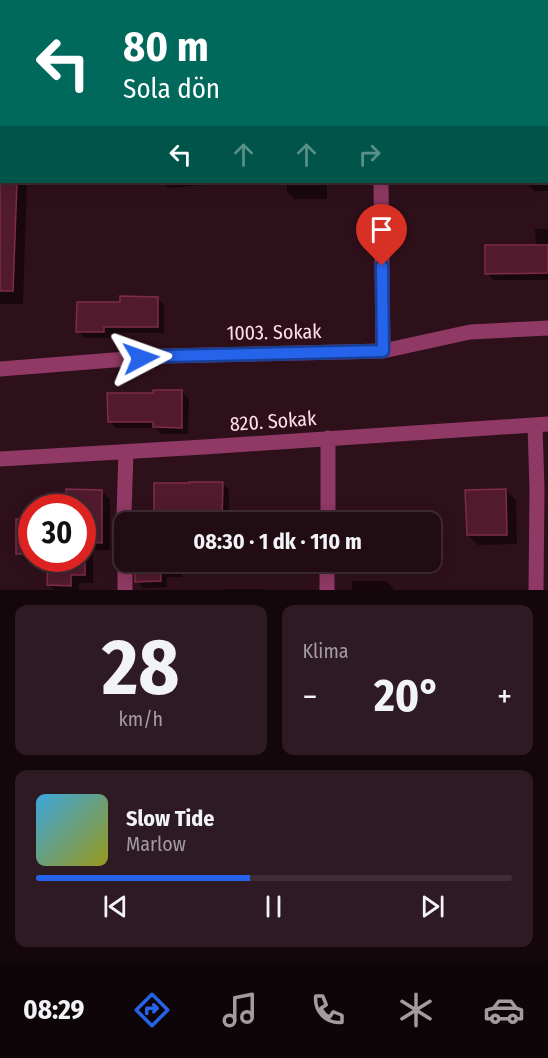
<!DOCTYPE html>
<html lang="tr">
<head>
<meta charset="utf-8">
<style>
  :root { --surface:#220c14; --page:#2e1a22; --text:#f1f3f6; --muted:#a29ba0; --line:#3f2c34; --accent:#2563eb }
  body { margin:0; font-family:"Fira Sans Condensed",sans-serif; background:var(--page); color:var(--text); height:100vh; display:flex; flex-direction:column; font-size:22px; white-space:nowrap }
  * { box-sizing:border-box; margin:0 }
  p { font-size:20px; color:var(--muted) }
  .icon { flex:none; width:33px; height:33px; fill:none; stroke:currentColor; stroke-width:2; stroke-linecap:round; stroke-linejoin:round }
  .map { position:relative; height:590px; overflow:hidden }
  .panel { display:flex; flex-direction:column; gap:15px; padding:15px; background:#13070b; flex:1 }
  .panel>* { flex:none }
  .top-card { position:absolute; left:0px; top:0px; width:549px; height:183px; box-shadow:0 3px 15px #0003,0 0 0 2px var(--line); background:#00695c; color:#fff; overflow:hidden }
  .speed { position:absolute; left:18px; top:494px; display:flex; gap:12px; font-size:30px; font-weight:700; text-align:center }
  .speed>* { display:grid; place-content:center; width:78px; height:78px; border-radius:50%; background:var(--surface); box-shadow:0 3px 15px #0003,0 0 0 2px var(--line); line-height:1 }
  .speed .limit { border:9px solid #d22; background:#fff; color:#111 }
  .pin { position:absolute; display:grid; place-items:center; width:51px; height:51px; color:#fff; margin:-62px -26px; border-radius:50% 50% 50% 0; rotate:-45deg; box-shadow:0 0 6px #0007 }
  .pin .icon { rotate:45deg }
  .me { position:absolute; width:66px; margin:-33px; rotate:86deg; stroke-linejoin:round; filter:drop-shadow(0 0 4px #0008) }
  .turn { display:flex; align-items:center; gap:21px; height:126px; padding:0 24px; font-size:27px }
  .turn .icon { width:78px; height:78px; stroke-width:2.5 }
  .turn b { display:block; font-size:42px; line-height:51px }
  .lanes { display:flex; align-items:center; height:57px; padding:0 24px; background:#0003; justify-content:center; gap:30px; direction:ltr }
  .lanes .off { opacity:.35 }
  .big { font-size:45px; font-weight:700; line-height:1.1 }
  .panel .card { flex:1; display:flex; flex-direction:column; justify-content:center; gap:9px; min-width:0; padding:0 21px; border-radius:12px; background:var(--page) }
  .panel .dial { align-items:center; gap:0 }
  .dial b { font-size:78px; line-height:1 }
  .song { display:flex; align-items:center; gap:18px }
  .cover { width:72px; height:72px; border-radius:9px; background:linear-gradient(135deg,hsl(200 70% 55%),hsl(60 70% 35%)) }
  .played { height:6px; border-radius:3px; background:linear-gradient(90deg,var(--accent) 45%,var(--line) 45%) }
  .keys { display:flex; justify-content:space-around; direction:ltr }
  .heat { display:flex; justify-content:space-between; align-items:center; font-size:33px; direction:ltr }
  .panel .tiles { flex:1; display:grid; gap:15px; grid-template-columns:1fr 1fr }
  .card:last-child { grid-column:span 2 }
  .trip { position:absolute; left:114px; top:512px; width:327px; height:60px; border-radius:12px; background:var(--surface); box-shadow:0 3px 15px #0003,0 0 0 2px var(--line); font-weight:700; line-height:60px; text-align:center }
  .tab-bar { display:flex; height:96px; justify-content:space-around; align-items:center; background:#0e0508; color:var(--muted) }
  .tab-bar .icon { width:42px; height:42px }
  .tab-bar .on { color:var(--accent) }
  .tab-bar b { font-size:27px; color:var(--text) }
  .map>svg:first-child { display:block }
  .shadow { fill:#0007 }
  .building { fill:#511b2d; stroke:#7e2c48; stroke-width:1.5 }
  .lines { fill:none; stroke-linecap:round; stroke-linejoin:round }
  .minor { stroke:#903965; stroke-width:15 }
  .route-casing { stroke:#184099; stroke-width:15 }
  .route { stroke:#2563eb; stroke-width:10 }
  .labels { text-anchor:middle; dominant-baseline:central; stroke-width:6; stroke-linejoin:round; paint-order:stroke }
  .street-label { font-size:20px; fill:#ffdeec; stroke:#2e101b }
</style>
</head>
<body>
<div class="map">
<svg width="548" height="590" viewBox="0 0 548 590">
  <rect width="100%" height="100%" fill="#2e101b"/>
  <!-- shadow -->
  <path class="shadow" d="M0,107H2V182H27L23,304H0Z
    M548,152V191H534L527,184V182H548Z
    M161,182H215V184L168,188Z
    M287,182H327V199H294L287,192Z
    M535,229H548V280H493L487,273L536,247Z
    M157,298L164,305V333H110V338H84L78,331L122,304Z
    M182,392L189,399L188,434H161L156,428H116L109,421Z
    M222,483L229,490V522H156V485Z
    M506,490L516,500L517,544L478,545L468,535Z
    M101,491L110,499V550H93V583H79V590H54L49,585V561H26L18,553L32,520V558H82V507H68Z
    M136,561H182V577H167V587L143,588L136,581Z
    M352,581H386L393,588V590H352Z
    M223,589H265L266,590H223Z"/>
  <!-- building -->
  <path class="building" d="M0,182H17L13,291H0Z
    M485,245H548V273L485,274Z
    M120,296L158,297V327H104V332H76L77,302H120Z
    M153,390H182V428L153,427V422H108L107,393H153Z
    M189,482H223L222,520L154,522V483H189Z
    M66,489L102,490V543L82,542V507H66Z
    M506,489L507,535H467L465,490Z
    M16,519H32V554H16Z
    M48,558H85V575H71V586L47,585Z
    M135,561H160L161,581L135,582Z"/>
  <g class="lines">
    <!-- minor -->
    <path class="minor" d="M225,2V0
      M370,2L396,0
      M0,18H2
      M0,53L2,52
      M381,182L383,351
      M0,369L164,356L383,351L470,332L548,328
      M535,425L537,489L536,590
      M328,438V522
      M0,459L204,447L548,424
      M124,560V514L126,452
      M125,561V590
      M327,590V561"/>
  </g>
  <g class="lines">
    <defs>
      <path id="route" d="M141,358L164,356L383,351L382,266"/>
    </defs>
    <!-- route casing -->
    <use href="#route" class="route-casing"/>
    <!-- route -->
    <use href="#route" class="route"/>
  </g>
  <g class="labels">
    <!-- street labels -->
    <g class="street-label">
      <text transform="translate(274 332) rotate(-1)">1003. Sokak</text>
      <text transform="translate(273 421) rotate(-4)">820. Sokak</text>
    </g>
  </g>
</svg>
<div class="speed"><div class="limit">30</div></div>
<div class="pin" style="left:382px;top:266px;background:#d93025"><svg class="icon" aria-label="arrive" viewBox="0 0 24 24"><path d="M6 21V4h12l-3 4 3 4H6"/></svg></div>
<svg class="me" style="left:141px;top:358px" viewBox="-20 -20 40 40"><path d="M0-17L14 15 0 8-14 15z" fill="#2563eb" stroke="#fff" stroke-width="4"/></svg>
<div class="trip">08:30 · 1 dk · 110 m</div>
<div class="top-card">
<div class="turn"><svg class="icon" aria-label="left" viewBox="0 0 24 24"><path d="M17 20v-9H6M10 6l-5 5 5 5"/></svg><div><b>80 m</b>Sola dön</div></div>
<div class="lanes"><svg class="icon" aria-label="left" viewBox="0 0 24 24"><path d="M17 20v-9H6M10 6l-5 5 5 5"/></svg><svg class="icon off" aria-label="ahead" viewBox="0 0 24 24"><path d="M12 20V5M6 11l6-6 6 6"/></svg><svg class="icon off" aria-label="ahead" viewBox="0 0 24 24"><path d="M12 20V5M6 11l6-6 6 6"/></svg><svg class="icon off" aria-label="right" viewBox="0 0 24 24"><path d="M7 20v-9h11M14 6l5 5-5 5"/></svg></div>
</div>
</div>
<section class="panel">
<div class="tiles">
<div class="card dial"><b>28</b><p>km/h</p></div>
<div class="card"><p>Klima</p>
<div class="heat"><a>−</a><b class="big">20°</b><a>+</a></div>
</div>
<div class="card">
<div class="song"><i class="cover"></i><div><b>Slow Tide</b><p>Marlow</p></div></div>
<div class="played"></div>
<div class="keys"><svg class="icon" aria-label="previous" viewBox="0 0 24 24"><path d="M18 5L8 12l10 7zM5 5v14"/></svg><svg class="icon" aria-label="pause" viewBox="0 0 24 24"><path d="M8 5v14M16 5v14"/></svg><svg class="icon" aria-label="next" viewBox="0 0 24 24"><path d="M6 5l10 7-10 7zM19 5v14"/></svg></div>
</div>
</div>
</section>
<nav class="tab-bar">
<b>08:29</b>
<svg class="icon on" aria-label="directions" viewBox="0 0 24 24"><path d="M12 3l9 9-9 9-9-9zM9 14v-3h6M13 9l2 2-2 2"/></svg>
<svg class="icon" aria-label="music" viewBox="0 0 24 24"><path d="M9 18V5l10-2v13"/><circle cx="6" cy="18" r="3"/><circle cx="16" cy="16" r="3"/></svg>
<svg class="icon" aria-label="phone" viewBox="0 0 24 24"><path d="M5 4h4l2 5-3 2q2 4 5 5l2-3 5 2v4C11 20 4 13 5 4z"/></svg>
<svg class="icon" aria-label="climate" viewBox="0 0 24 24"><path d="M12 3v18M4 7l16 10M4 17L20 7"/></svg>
<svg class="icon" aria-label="car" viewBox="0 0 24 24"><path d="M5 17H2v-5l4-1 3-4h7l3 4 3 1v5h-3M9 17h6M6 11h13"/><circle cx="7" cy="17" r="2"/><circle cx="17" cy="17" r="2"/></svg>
</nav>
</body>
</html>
